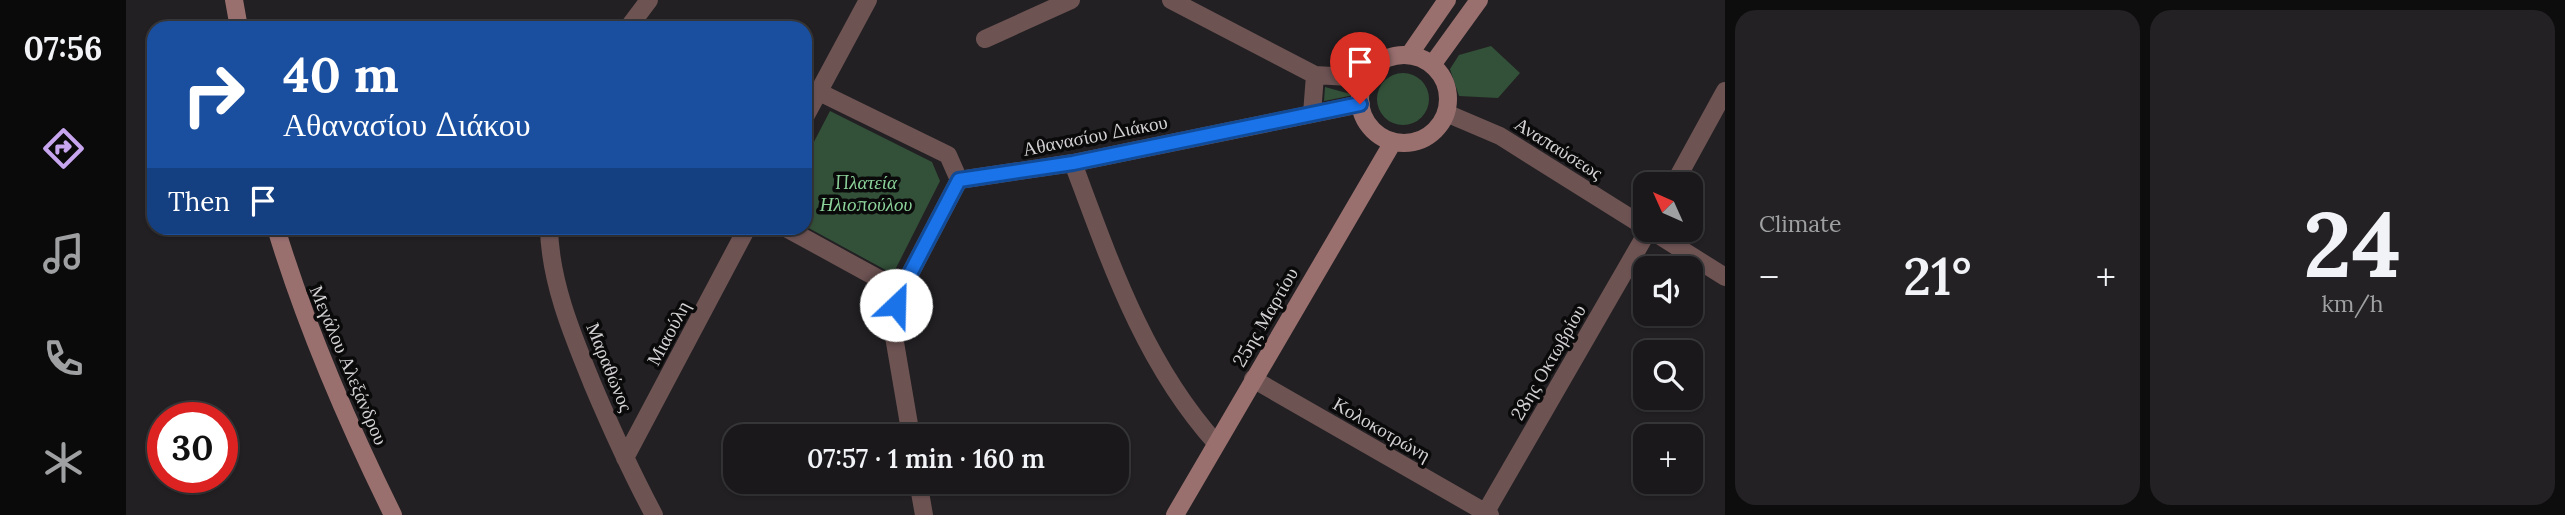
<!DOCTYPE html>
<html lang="en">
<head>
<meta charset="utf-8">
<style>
  :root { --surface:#1a181a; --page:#232123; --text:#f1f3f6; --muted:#9fa0a2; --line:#383739; --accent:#c7a6ef }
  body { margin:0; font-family:Lora,serif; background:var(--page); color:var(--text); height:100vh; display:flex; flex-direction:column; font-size:26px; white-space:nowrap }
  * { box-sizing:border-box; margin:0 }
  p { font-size:23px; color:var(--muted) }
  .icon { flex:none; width:38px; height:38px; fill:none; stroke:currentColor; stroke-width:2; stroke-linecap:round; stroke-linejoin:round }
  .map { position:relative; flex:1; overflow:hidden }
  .panel { display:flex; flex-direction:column; gap:10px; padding:10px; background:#0e0d0e; width:840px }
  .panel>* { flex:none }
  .top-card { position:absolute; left:21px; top:21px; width:665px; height:214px; border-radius:21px; box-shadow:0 2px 5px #0004,0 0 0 2px var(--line); background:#1a4fa0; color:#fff; overflow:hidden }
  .needle { width:46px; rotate:315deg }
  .tools { position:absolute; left:1507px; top:172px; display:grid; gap:14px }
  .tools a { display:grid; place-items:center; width:70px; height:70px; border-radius:14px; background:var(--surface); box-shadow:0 2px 5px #0004,0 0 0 2px var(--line); font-size:35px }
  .speed { position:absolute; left:21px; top:402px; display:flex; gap:14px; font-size:35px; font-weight:700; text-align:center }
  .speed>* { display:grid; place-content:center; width:91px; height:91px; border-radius:50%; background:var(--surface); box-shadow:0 2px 5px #0004,0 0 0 2px var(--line); line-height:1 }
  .speed .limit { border:10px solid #d22; background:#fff; color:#111 }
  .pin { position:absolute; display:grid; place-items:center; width:60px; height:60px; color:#fff; margin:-72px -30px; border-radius:50% 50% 50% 0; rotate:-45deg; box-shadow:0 0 7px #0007 }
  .pin .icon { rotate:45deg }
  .me { position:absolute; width:77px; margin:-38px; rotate:24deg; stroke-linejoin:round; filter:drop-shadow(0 0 5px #0008) }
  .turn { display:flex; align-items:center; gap:24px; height:147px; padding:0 21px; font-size:32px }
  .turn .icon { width:91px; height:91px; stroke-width:2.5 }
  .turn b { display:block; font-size:49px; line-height:60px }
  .then { display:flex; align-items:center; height:66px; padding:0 21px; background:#0003; gap:14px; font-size:26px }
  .big { font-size:52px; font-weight:600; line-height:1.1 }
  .panel .widget { flex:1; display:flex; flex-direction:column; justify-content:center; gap:10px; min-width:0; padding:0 24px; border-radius:21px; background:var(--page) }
  .panel .dial { align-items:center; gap:0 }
  .dial b { font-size:91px; line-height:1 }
  .heat { display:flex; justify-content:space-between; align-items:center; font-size:38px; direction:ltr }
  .panel .tiles { flex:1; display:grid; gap:10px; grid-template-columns:repeat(2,1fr) }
  .trip { position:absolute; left:597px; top:424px; width:406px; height:70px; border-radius:21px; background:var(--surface); box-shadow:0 2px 5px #0004,0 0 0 2px var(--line); font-weight:600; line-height:70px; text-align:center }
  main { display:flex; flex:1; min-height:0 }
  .dock { display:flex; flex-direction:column; width:126px; justify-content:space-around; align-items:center; background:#0a0a0a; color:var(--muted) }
  .dock .icon { width:49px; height:49px }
  .dock .active { color:var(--accent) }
  .dock b { font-size:32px; color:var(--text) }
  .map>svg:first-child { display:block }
  .green { fill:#335139 }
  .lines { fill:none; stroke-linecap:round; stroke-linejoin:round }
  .street { stroke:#6e5353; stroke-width:18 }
  .secondary { stroke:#9a706f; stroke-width:18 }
  .route-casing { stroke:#114b97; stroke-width:18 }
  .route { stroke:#1a73e8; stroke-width:12 }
  .labels { text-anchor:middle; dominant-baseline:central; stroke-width:7; stroke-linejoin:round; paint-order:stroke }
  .street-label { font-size:19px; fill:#d3d1d3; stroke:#0b0a0b }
  .park-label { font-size:19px; font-style:italic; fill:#8bd39a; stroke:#0b0a0b }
</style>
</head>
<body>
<main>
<nav class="dock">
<b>07:56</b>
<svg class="icon active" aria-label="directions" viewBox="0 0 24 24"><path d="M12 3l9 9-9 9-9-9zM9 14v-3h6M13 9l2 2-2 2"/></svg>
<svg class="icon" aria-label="music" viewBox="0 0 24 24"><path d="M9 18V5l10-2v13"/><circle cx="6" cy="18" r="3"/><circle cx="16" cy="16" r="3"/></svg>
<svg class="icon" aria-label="phone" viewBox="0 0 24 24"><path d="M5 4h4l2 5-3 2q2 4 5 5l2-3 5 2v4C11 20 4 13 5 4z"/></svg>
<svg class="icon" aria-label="climate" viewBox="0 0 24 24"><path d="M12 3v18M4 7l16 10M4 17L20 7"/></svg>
</nav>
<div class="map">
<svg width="1599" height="515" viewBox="0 0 1599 515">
  <rect width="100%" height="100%" fill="#222023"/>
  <!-- green -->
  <path class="green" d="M1365,46L1394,73L1372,98L1333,96L1324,69L1333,55Z
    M1251 99a26 26 0 1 1 52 0a26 26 0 1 1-52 0Z
    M1199,87L1228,95L1198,101Z
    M704,111L806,162L814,181L767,274L679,226V159Z"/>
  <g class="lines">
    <!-- street -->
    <path class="street" d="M1045,0L1189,75L1240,78
      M502,28L523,0
      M859,39L945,0
      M693,92L822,155L833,180
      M1320,113L1374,136L1519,227
      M1186,114L1189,75
      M679,117L742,0
      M947,163C984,262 1018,363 1090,443
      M833,180L947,163L1235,104
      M1548,184L1599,91
      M423,228C424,281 446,334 466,383C485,428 505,472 528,515
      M660,228L775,291
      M1523,229L1599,277
      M1127,379L1364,515
      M785,436L765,319L775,291L833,180
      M499,458L621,228
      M792,481L798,515
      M1358,515L1523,229"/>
    <!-- secondary -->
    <path class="secondary" d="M108,0L113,28
      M1283,55L1321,0
      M1234 99a44 44 0 1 1 88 0a44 44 0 1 1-88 0Z
      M1306,65L1353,0
      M150,228C180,327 221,422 267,515
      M1049,515L1267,142"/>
  </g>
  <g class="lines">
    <defs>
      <path id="route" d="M770,305L775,291L833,180L947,163L1234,104"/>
    </defs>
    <!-- route casing -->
    <use href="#route" class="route-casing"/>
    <!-- route -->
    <use href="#route" class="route"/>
  </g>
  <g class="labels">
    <!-- street labels -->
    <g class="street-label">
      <text transform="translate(969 135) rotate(-11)">Αθανασίου Διάκου</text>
      <text transform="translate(1433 148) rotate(32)">Αναπαύσεως</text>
      <text transform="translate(1139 317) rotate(-60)">25ης Μαρτίου</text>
      <text transform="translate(542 333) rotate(-62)">Μιαούλη</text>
      <text transform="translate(1422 362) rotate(-60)">28ης Οκτωβρίου</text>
      <text transform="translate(223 365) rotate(67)">Μεγάλου Αλεξάνδρου</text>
      <text transform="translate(484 367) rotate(68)">Μαραθώνος</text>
      <text transform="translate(1256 429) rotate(30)">Κολοκοτρώνη</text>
    </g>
    <!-- park labels -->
    <g class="park-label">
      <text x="740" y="182">Πλατεία<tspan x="740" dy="22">Ηλιοπούλου</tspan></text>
    </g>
  </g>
</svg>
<div class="tools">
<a><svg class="needle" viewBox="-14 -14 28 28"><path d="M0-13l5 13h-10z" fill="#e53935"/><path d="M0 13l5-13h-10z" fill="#9fa0a2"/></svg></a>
<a><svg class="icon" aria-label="sound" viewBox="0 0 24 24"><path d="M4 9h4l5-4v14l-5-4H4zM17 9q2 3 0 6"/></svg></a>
<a><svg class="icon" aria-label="search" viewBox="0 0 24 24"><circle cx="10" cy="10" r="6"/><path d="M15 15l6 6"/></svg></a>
<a>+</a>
</div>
<div class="speed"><div class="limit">30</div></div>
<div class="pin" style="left:1234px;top:104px;background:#d93025"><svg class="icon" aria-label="arrive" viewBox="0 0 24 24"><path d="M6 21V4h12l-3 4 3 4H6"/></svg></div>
<svg class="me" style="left:770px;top:305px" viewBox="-20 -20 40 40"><circle r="19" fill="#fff"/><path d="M0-13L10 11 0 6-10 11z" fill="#1a73e8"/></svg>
<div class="trip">07:57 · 1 min · 160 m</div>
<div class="top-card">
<div class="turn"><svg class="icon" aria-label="right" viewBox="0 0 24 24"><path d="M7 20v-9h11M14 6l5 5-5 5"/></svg><div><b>40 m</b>Αθανασίου Διάκου</div></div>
<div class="then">Then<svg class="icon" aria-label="arrive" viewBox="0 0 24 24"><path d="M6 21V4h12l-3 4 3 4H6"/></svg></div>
</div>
</div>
<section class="panel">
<div class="tiles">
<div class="widget"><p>Climate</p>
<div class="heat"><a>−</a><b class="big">21°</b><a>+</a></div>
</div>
<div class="widget dial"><b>24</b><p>km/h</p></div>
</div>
</section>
</main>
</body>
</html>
